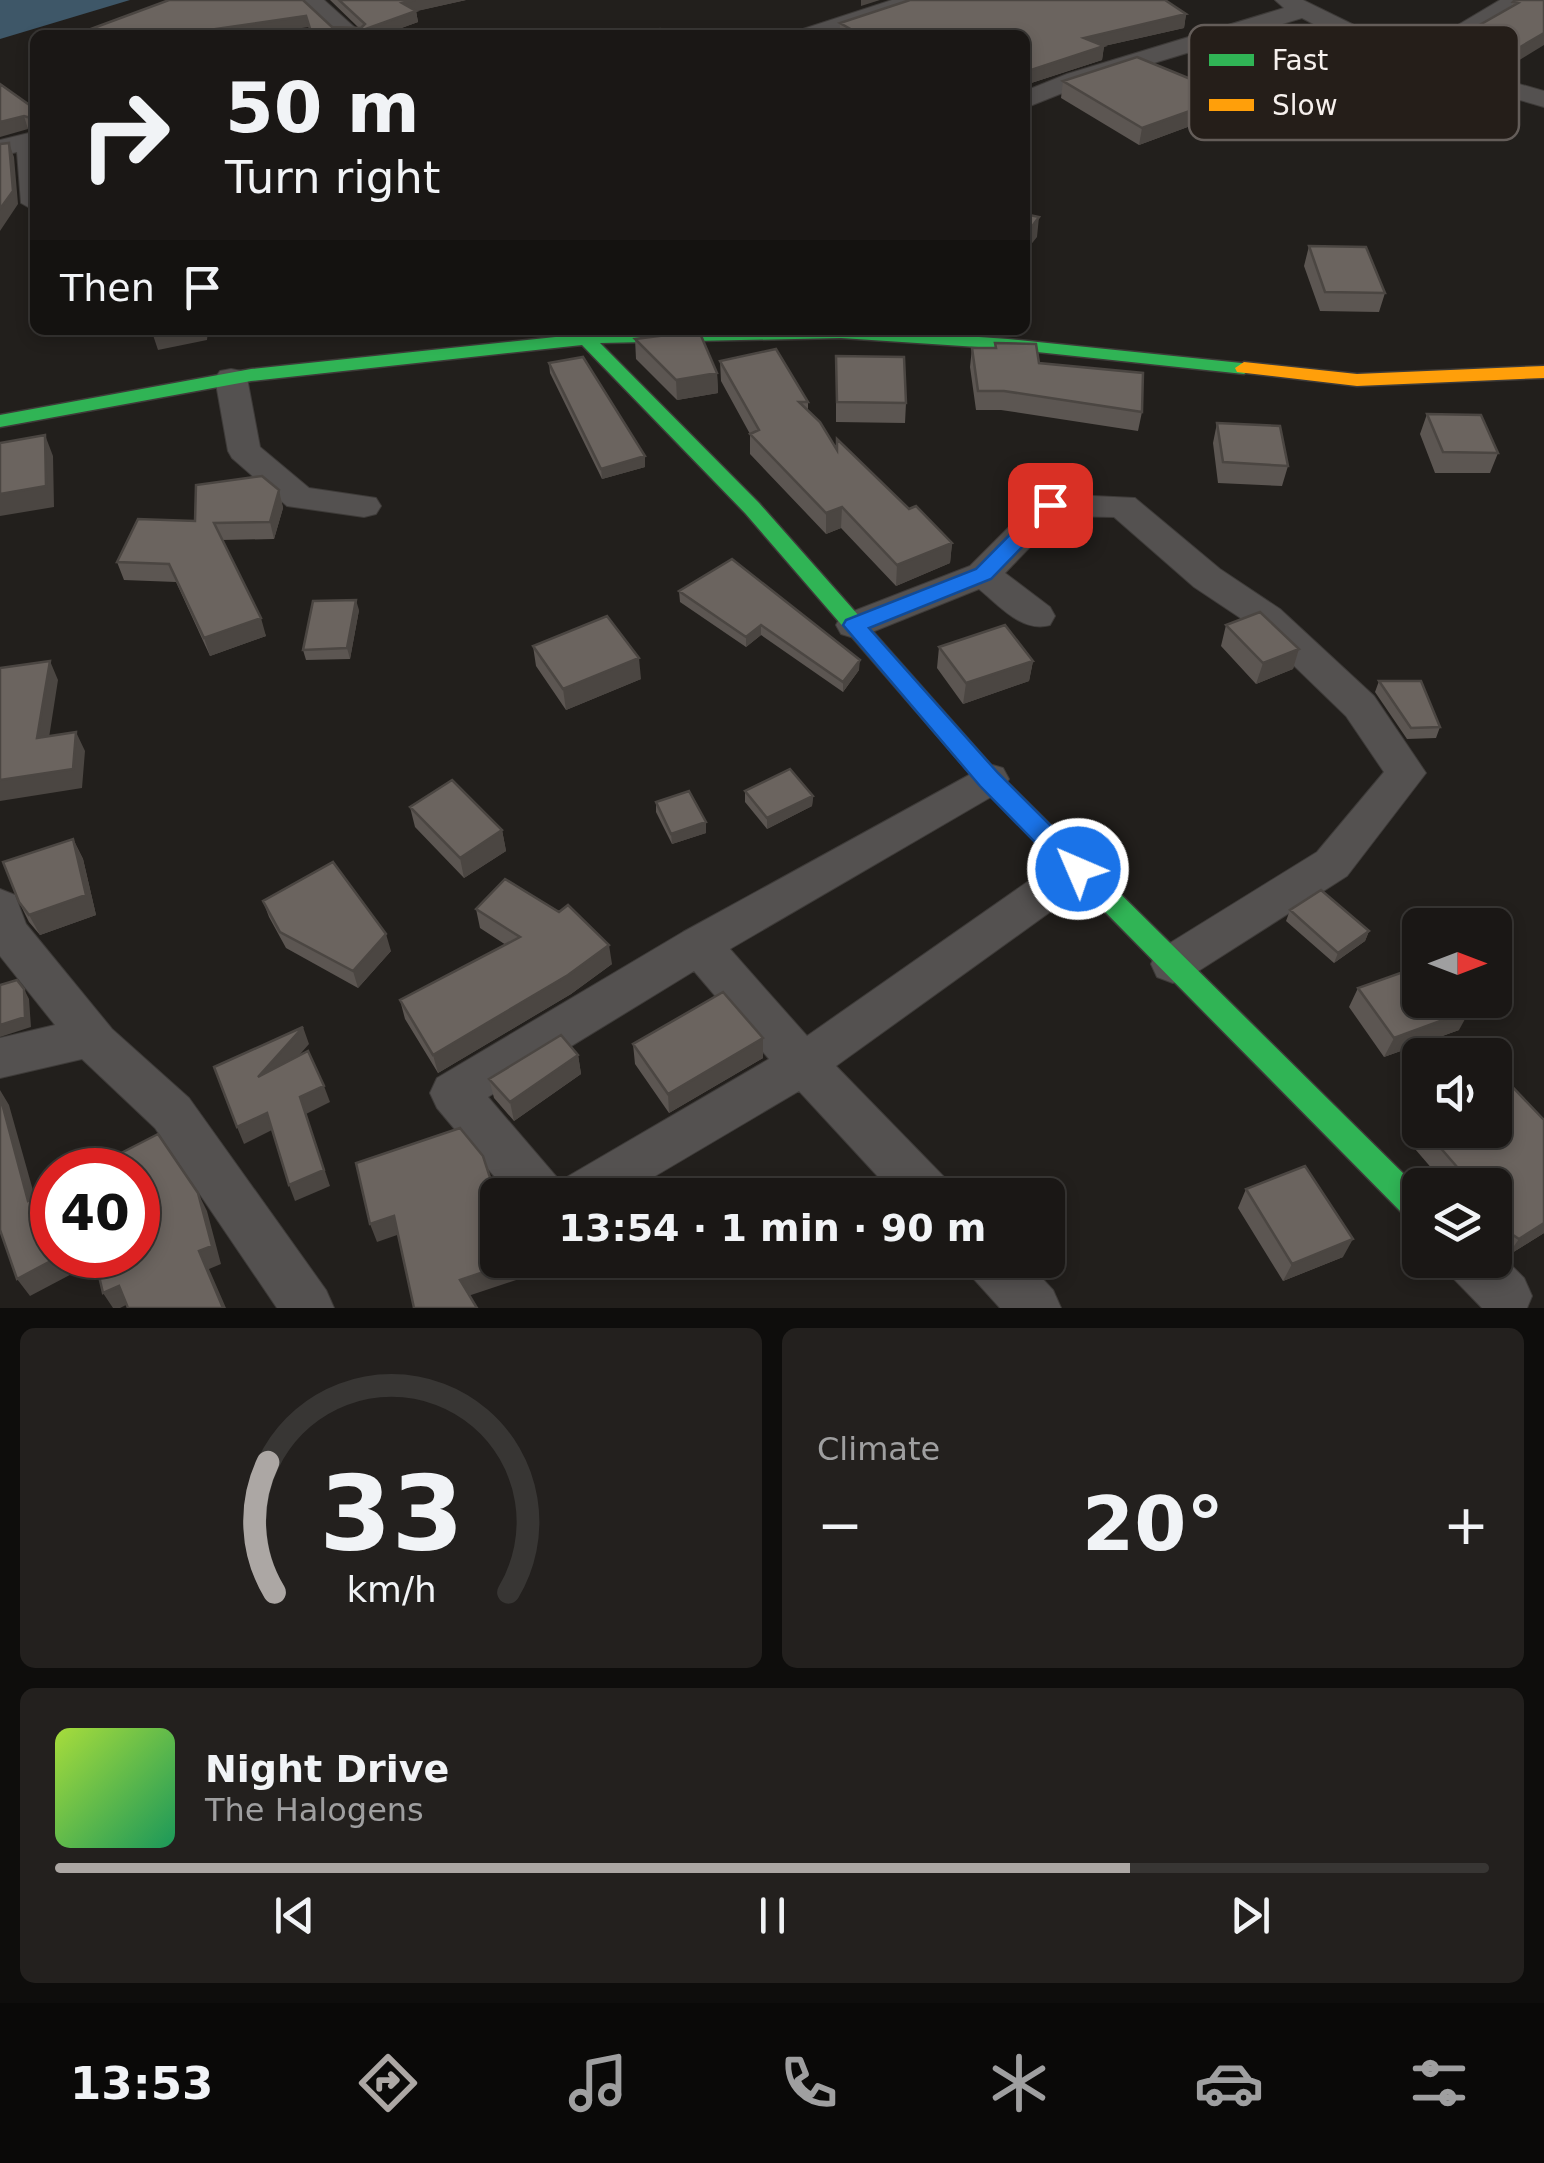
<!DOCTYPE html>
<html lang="en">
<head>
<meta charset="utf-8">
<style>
  :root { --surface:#1a1715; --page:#23201e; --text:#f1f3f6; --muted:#9f9fa0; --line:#383634; --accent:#aca7a4 }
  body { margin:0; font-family:"DejaVu Sans",sans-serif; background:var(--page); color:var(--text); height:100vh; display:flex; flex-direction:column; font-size:38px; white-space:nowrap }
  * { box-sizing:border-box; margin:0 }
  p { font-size:32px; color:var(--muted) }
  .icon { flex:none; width:55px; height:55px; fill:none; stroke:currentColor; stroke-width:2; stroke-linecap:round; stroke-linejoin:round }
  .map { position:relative; height:1308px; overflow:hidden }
  .panel { display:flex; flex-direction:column; gap:20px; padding:20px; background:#0e0d0c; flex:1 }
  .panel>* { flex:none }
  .hud { position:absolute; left:30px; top:30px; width:1000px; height:305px; border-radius:15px; box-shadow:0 5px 15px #0003,0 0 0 2px var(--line); background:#1a1715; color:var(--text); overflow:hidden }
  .needle { width:65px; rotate:90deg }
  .buttons { position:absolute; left:1402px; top:908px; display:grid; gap:20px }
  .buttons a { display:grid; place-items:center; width:110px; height:110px; border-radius:15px; background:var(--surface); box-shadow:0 5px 15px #0003,0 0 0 2px var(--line); font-size:50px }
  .speed { position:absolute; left:30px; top:1148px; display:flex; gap:20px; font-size:50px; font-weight:700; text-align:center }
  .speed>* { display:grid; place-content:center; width:130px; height:130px; border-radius:50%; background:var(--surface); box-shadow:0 5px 15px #0003,0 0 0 2px var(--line); line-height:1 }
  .speed .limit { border:15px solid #d22; background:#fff; color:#111 }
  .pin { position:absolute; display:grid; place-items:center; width:85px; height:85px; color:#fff; margin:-42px; border-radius:20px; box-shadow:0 5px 15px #0006 }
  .me { position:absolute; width:110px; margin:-55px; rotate:315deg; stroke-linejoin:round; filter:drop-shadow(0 0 8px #0008) }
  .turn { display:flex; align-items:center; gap:35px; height:210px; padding:0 30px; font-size:45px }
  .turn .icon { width:130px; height:130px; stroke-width:2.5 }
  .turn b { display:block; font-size:70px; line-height:85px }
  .then { display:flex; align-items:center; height:95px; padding:0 30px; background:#0003; gap:20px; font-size:38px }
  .big { font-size:75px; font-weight:800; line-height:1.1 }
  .panel .widget { flex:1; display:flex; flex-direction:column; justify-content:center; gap:15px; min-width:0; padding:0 35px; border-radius:15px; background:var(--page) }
  .panel .dial { align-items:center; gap:0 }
  .dial svg { height:260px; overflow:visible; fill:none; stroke:var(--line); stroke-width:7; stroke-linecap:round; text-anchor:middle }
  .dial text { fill:var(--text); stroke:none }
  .song { display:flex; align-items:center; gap:30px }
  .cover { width:120px; height:120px; border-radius:15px; background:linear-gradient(135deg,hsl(80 70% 55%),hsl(150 70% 35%)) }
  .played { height:10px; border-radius:5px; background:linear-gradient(90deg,var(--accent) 75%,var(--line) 75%) }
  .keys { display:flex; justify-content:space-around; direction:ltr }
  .heat { display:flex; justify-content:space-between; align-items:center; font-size:55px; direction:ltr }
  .panel .tiles { flex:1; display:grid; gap:20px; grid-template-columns:1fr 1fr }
  .widget:last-child { grid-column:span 2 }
  .trip { position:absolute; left:480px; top:1178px; width:585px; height:100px; border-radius:15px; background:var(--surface); box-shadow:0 5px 15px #0003,0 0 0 2px var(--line); font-weight:800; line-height:100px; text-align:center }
  .tabs { display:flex; height:160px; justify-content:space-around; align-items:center; background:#0a0908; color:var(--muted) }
  .tabs .icon { width:70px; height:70px }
  .tabs .current { color:var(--accent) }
  .tabs b { font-size:45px; color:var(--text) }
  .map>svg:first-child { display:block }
  .water { fill:#3e5768 }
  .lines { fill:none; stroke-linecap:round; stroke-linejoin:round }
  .street-casing { stroke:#3e3b39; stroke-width:2 }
  .fast-casing { stroke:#3e3b39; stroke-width:3 }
  .slow-casing { stroke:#3e3b39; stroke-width:3 }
  .street { fill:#545150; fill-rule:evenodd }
  .fast { fill:#30b455; fill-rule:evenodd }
  .slow { fill:#ff9f0a; fill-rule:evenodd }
  .wall { fill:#5c5652 }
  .shaded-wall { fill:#4b4642 }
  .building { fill:#6b645f; stroke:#4b4642; stroke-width:2.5 }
  .route { fill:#1a73e8; stroke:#114b97; stroke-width:2.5 }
  .key { fill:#251e19; stroke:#645d59; stroke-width:2.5 }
  .key-label { font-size:28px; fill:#f6f0ed }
</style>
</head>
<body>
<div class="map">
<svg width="1544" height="1308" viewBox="0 0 1544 1308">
  <rect width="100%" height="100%" fill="#221f1c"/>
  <!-- water -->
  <path class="water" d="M0,0H130L0,39Z"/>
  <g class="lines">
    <defs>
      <path id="street" d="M299,0H324L363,35H337Z
        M892,0H926L923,5L832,35H796L800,30Z
        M1275,0H1303L1411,53L1500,0H1527L1434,60L1544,91V107L1385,61L1302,18L1085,84L1025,108V91L1067,74L1284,8Z
        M29,133L35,135V211L21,203L17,152L0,156V140Z
        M231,369L242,371L247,378L260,447L309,488L376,498L381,506L376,514L364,517L287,506L232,458L228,451L215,378L220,371Z
        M1051,494L1135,498L1220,569L1280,609L1374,696L1426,773L1347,876L1189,977L1173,983L1157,977L1151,964L1157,951L1317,852L1384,772L1346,716L1254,627L1194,587L1114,517L1060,516L1005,573L1050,607L1055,616L1050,625C1022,633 1000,606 979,589L867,634L854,638L841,634L836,625L841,616L970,566L1039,497Z
        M989,764L1003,768L1009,779L1003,790L730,949L807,1036L1063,857L1078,852L1093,857L1099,869L1093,881L836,1066L946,1179L953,1195H895L799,1091L623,1195H510L437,1108L430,1093L437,1078L683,932ZM694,971L769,1059L560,1181L488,1097Z
        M0,889L15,895L26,924L112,1029L189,1098L326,1290L334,1308H277L155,1128L82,1059L0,1078V1038L55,1025L0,956Z
        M1495,1249L1524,1278L1532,1296L1527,1308H1482L1452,1277L1444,1260H1495Z
        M964,1260H1025L1053,1290L1061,1308H1000L972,1277Z"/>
      <path id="fast" d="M622,330H878L1008,339L1251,364L1253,368L1244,374L1008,349L841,338L600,343L759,503L998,773L1420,1190V1224L1409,1220L980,785L745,513L582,345L251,381L0,427V415L251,369Z"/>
      <path id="slow" d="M1244,362L1357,374L1544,366V378L1357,386L1237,372L1235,368Z"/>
    </defs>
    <!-- street casing -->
    <use href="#street" class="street-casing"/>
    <!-- fast casing -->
    <use href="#fast" class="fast-casing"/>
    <!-- slow casing -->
    <use href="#slow" class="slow-casing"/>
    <!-- street -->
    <use href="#street" class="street"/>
    <!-- fast -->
    <use href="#fast" class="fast"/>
    <!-- slow -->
    <use href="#slow" class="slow"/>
  </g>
  <!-- wall -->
  <path class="wall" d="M169,0L332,27L359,28L330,0H466L416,11L418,22L382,35H311L309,27Z
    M1544,0L1505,69L1457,51L1462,35L1511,7L1513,2Z
    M1186,14L1184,28L1104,46L1102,60L1025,85V35H840V23Z
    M1063,81L1232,96L1228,112L1139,145L1061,98Z
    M0,84L35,109V163L34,131L28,129Z
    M1309,246L1385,293L1379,312L1320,311L1304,266Z
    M635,339L717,373L718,393L677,400L636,359Z
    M995,343L1142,412L1138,431L1001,410H976L970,367L972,348H995Z
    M836,356L906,403L905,423L836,422Z
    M720,361L808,402V410L836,449L909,509L952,543L950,563L896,586L841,528L826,534L750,454V434L721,381Z
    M549,363L645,467L602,479L550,373Z
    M1427,414L1498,453L1490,473H1435L1420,434Z
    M1217,423L1288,466L1282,486L1218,483L1213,443Z
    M279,490L283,508L274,539L222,540L266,636L210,656L176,582L124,580L117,562Z
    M732,559L859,670L843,692L761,635L746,647L680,602L679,591Z
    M359,610L350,659L306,660L303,650Z
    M1226,625L1299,649L1293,669L1256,684L1221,646Z
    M533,646L641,679L566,710L536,666Z
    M939,647L1033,661L1029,681L963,704L937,668Z
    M1379,681L1440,727L1436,738L1407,739L1375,692Z
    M745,791L813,796L812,806L767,829L745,802Z
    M656,802L706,833L672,844L656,812Z
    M410,807L502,830L506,851L464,878L415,827Z
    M73,839L83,859L96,915L40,935L29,922L19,902Z
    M263,901L391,951L358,988L286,948L269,917Z
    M476,909L612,964L571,994L438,1073L405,1019L400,1000L506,945L480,928Z
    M1290,910L1369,931L1365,941L1334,963L1286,921Z
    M1358,988L1459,1030L1384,1057L1349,1007Z
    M763,1038V1058L669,1113L635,1064L633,1044Z
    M578,1055L581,1074L514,1121L494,1098L489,1079Z
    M1420,1123V1130H1495L1544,1233L1507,1256L1496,1249L1495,1251V1185H1446L1409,1142Z
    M1246,1189L1343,1257L1283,1281L1238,1208Z"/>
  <!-- shaded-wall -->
  <path class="shaded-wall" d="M415,0H466L404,14L402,3Z
    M861,0H880L861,6Z
    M416,11L418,22L382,35H349Z
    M1186,14L1184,28L1104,46L1102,60L1025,85V72L1084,38Z
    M306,16L309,27L253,35H174Z
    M1544,33V45L1505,69L1510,53Z
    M1232,96L1228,112L1139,145L1142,128Z
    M24,116L28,129L0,137V122Z
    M9,143L14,157L18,204L0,231V209Z
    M1039,217L1037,237L1025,252V236Z
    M180,330H208L207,340L158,350L153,335Z
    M717,373L718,393L677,400L676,380Z
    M45,435L53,456L54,507L0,516V494Z
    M645,456V467L602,479L601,469Z
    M279,490L283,508L274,539L270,522Z
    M842,507L841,528L826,534V513Z
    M952,543L950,563L896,586L897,565Z
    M356,600L359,610L350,659L347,648Z
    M261,618L266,636L210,656L204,638Z
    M761,625V635L746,647V637Z
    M1299,649L1293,669L1256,684L1263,663Z
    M639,658L641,679L566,710L563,689Z
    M860,660L859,670L843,692V682Z
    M50,661L58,680L46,757L37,738Z
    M1033,661L1029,681L963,704L966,683Z
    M76,732L85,751L82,788L0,801V780Z
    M813,796L812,806L767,829V818Z
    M706,822V833L672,844L671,834Z
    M502,830L506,851L464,878L460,858Z
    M73,839L83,859L96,915L40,935L29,915Z
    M1369,931L1365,941L1334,963L1338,953Z
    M386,934L391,951L358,988L353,971Z
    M609,945L612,964L571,994L438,1073L433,1055Z
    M24,989L29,999L31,1027L0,1037V1025Z
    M1470,1010L1459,1030L1384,1057L1394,1038Z
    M303,1027L309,1044L265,1094L258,1077Z
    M763,1038V1058L669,1113L668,1094Z
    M578,1055L581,1074L514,1121L510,1102Z
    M324,1086L330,1102L306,1114L330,1186L295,1201L289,1185L300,1097Z
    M0,1090L9,1105L41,1219L28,1201L0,1096Z
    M267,1113L274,1129L244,1144L237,1127Z
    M198,1193L207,1211L221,1264L209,1269L226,1308H223L199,1251Z
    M394,1216L400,1234L377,1242L370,1224Z
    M1544,1223V1233L1507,1256L1519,1239Z
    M1353,1239L1343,1257L1283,1281L1292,1264Z
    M62,1255H100L102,1258L30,1296L17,1279Z
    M521,1260L525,1277L465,1297L460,1280Z
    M119,1286L130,1303L120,1308H113L103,1293Z"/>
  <!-- building -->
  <path class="building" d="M169,0H303L332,27L361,28L365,24L339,0H415L402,3L416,11L349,35H312L306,16L174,35H81L80,33Z
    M910,0H1165L1186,14L1084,38L1104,46L1025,72V35H861L840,23Z
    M1515,0H1544V33L1510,53L1462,35L1518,3L1513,2Z
    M660,29L666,35H623Z
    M303,30L308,35H291Z
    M1137,57L1232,96L1142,128L1063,81Z
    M0,84L35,109L34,160V119L24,116L0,122Z
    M9,143L13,191L0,209V144Z
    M1025,214L1039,217L1025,236Z
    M1309,246L1366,247L1385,293L1325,292Z
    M153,330H180L153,335Z
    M699,331L717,373L676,380L635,339Z
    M995,343L1036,344L1039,363L1143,373L1142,412L1004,391H978L972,348H996Z
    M776,349L808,402H799L820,422L837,450V439L909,509L916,506L952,543L897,565L842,507L826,513L750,434L759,430L720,361Z
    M836,356L904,357L906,403L837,402Z
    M583,357L645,456L601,469L549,363Z
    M1427,414L1481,415L1498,453L1443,452Z
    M1217,423L1280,426L1288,466L1223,462Z
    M45,435L46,486L0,494V443Z
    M262,476L279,490L270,522L214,523L261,618L204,638L169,564L117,562L138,519L195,521L196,485Z
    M732,559L860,660L843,682L761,625L746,637L679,591Z
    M356,600L347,648L303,650L313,601Z
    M1260,612L1299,649L1263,663L1226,625Z
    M607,616L639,658L563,689L533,646Z
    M1005,625L1033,661L966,683L939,647Z
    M50,661L37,738L76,732L73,769L0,780V668Z
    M1379,681H1421L1440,727L1411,728Z
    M790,769L813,796L767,818L745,791Z
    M452,780L502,830L460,858L410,807Z
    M689,791L706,822L671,834L656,802Z
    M73,839L86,895L29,915L19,902L3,862Z
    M333,862L386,934L353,971L280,932L263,901Z
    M505,879L559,912L568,905L609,945L568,975L433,1055L400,1000L520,937L476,909Z
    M1321,890L1369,931L1338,953L1290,910Z
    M1420,966V1000H1462L1470,1010L1394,1038L1358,988Z
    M17,980L24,989L25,1017L0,1025V985Z
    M723,992L763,1038L668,1094L633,1044Z
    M303,1027L258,1077L308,1051L324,1086L300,1097L324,1170L289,1185L267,1113L237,1127L214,1067Z
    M561,1035L578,1055L510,1102L489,1079Z
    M1503,1077L1544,1120V1223L1519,1239L1504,1229L1503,1239L1495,1230V1185H1467L1471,1183L1425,1130H1495V1082Z
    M0,1096L28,1201L52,1188V1255H62L17,1279L0,1230Z
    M460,1128L483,1156L498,1202V1260H519L460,1280L477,1308H414L394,1216L370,1224L356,1163Z
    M158,1134L198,1193L212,1246L199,1251L223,1308H128L119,1286L103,1293L94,1255H138V1170H88Z
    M1305,1166L1353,1239L1292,1264L1246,1189Z"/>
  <!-- route -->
  <path class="route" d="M1050,499L1061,505L1058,510L991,579L869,628L998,773L1087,862L1091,869L1087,877L1078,880L1069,877L980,786L843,625L846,620L976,569L1043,501Z"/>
  <!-- legend -->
  <rect x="1189" y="25" width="330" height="115" rx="15" class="key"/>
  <rect x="1209" y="54" width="45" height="12" fill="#30b455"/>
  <rect x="1209" y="99" width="45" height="12" fill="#ff9f0a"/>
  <g class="key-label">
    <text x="1272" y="70">Fast</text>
    <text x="1272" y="115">Slow</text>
  </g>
</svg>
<div class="buttons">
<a><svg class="needle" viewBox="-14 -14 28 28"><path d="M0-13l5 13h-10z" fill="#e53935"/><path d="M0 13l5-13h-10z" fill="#9f9fa0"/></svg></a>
<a><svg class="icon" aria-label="sound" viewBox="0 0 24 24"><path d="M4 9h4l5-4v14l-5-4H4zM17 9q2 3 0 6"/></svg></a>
<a><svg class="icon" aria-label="layers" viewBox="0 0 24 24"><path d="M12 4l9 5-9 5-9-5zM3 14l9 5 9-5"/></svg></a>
</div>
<div class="speed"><div class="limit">40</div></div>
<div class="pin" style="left:1050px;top:505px;background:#d93025"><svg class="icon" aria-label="arrive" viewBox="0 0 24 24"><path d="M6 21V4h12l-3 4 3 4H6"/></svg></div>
<svg class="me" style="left:1078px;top:869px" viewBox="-20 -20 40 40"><circle r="17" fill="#1a73e8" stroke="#fff" stroke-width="3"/><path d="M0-11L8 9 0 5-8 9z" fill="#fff"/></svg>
<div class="trip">13:54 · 1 min · 90 m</div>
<div class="hud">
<div class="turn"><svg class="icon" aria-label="right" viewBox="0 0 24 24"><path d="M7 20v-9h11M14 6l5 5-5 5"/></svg><div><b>50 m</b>Turn right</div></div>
<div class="then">Then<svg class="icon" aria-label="arrive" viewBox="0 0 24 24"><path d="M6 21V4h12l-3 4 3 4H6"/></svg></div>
</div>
</div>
<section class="panel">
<div class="tiles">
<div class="widget dial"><svg viewBox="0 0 100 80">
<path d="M14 69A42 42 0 1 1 86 69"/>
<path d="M14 69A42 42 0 0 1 12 29" stroke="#aca7a4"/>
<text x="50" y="56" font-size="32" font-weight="700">33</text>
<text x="50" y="72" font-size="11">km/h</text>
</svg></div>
<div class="widget"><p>Climate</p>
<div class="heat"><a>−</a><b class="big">20°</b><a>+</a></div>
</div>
<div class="widget">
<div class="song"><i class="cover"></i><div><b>Night Drive</b><p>The Halogens</p></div></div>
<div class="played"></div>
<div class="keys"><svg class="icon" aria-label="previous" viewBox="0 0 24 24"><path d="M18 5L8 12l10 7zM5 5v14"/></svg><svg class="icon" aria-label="pause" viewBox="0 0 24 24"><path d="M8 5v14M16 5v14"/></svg><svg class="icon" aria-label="next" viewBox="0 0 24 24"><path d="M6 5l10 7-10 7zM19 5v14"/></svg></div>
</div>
</div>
</section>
<nav class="tabs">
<b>13:53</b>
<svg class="icon current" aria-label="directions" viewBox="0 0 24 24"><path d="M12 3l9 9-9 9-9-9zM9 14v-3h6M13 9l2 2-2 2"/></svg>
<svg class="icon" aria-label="music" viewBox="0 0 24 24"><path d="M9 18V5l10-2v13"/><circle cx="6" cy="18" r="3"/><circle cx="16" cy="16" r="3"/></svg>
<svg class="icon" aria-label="phone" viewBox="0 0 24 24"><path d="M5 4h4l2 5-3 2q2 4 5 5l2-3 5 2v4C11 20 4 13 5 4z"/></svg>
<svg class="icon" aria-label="climate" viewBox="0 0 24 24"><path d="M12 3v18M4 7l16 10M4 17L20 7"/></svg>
<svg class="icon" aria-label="car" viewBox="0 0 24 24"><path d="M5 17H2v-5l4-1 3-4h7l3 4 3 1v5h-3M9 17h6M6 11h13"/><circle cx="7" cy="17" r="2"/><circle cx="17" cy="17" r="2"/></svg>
<svg class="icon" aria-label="filters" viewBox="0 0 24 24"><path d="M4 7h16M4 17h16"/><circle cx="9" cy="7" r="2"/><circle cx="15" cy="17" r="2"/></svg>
</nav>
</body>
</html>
